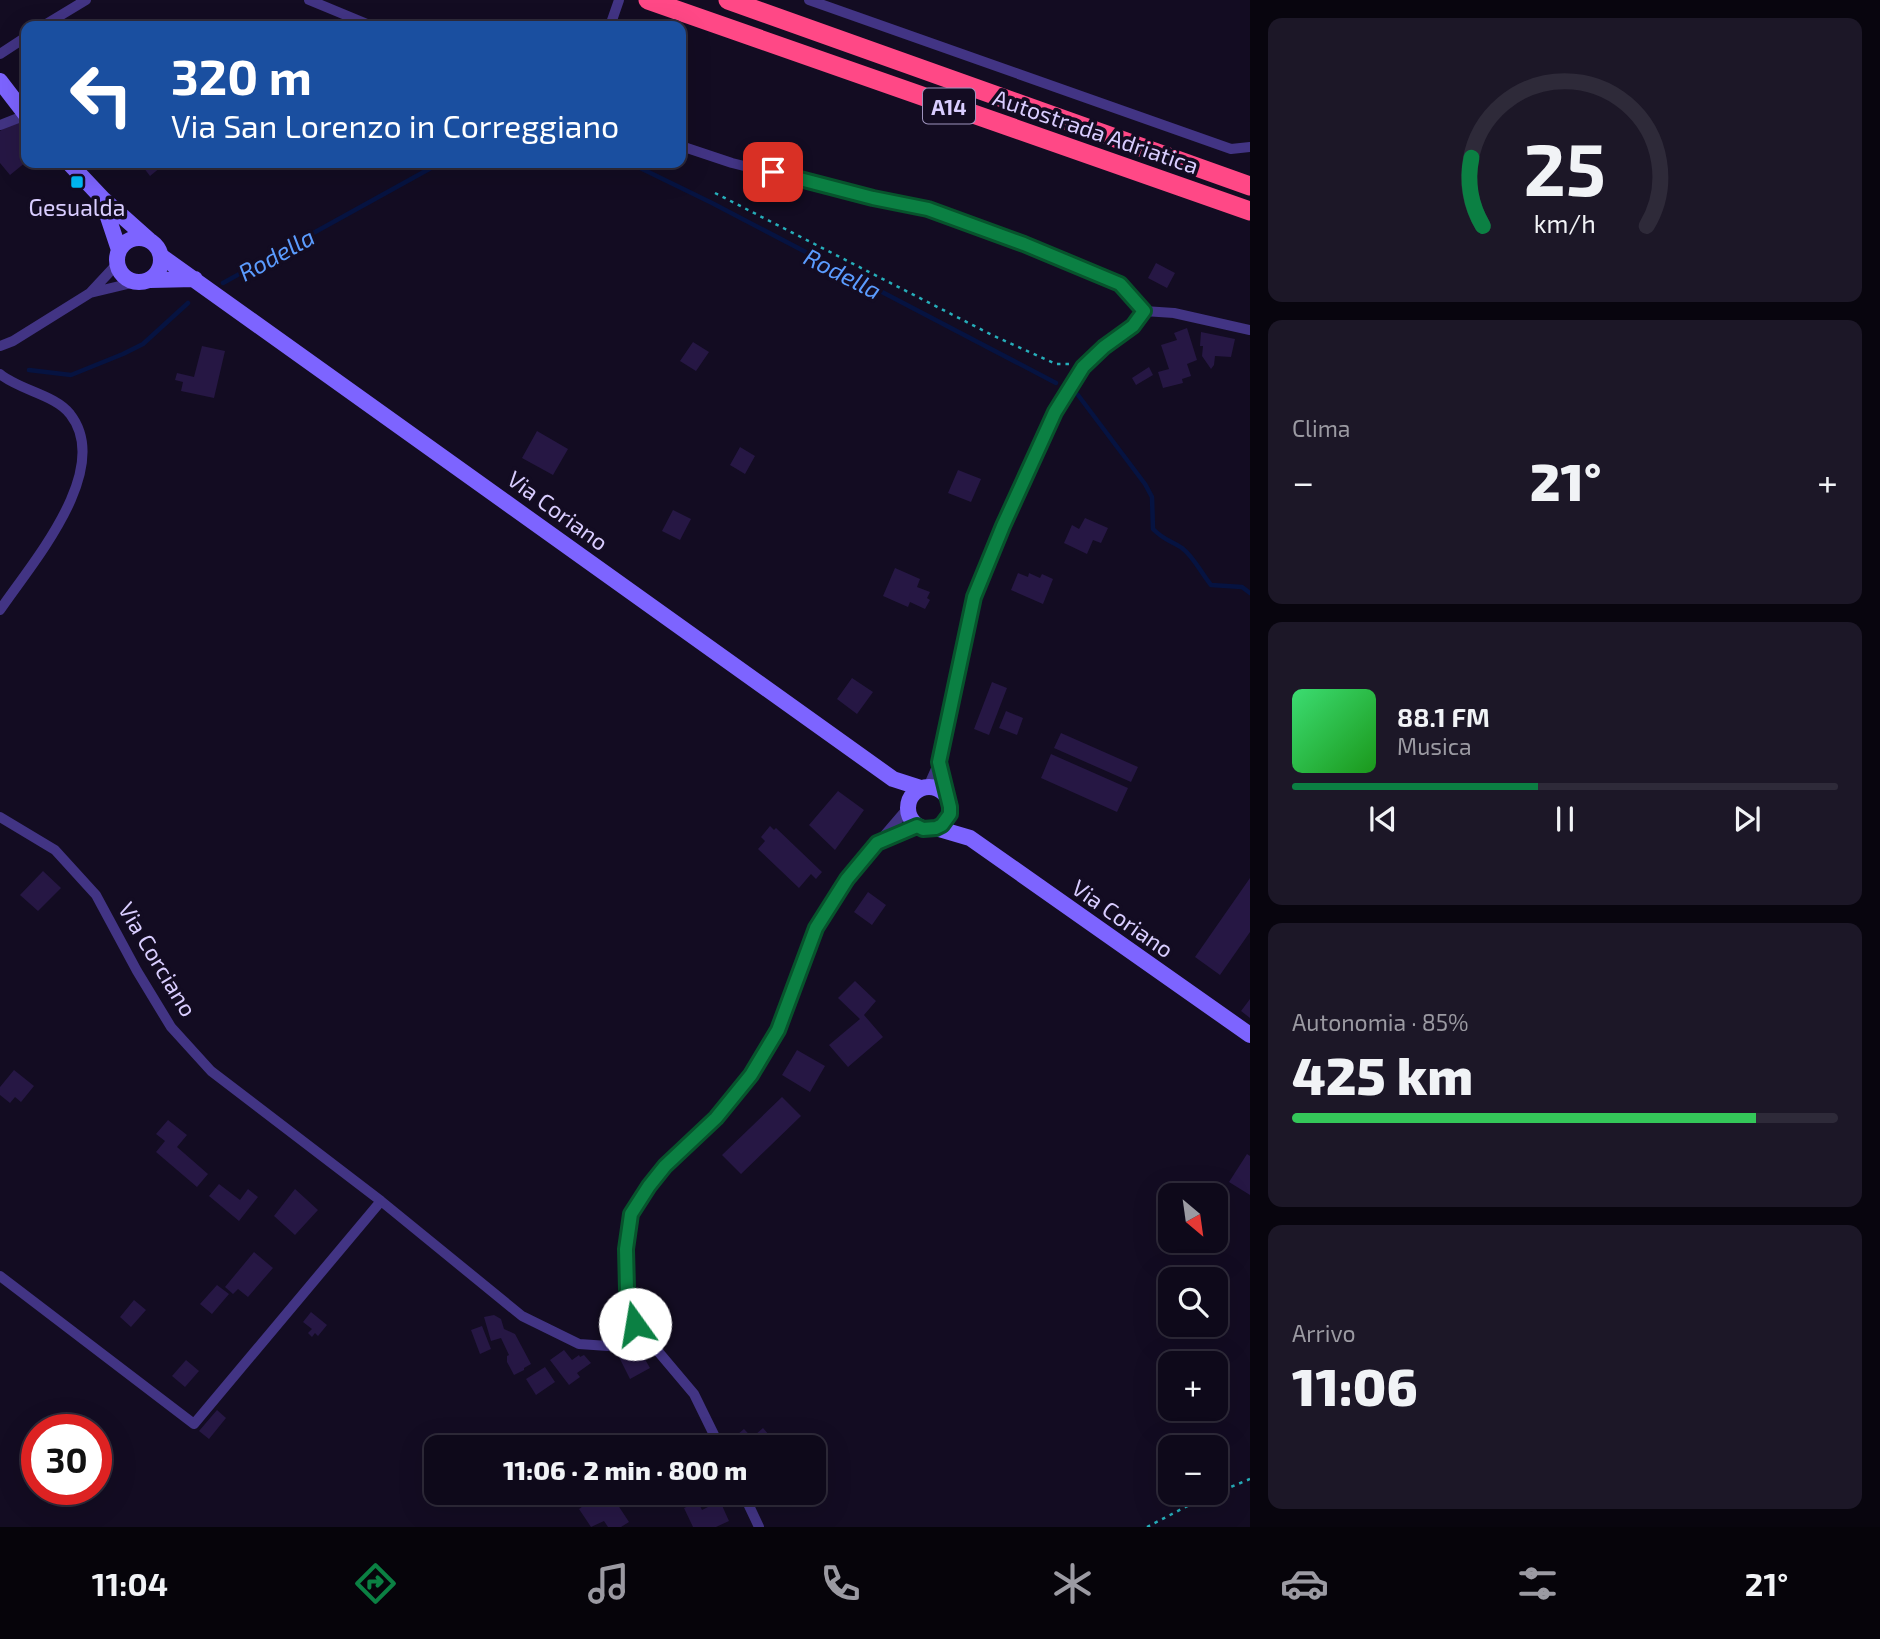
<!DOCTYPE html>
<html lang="it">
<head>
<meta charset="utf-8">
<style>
  :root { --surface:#0e091a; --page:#1c1727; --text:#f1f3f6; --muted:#9b9aa2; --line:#2e2a39; --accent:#0b8043 }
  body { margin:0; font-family:"Exo 2",sans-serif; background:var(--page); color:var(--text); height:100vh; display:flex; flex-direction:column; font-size:26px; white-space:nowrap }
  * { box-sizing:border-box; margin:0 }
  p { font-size:23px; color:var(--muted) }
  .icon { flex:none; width:38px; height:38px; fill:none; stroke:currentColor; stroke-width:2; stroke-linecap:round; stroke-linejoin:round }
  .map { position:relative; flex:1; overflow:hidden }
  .panel { display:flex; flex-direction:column; gap:18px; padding:18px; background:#08050e; width:630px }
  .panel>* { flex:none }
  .banner { position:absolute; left:21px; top:21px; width:665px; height:147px; border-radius:14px; box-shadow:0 7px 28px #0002,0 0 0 2px var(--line); background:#1a4fa0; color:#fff; overflow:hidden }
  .needle { width:46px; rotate:151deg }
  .fabs { position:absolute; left:1158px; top:1183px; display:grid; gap:14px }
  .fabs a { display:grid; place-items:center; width:70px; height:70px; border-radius:14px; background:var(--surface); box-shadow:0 7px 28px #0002,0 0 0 2px var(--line); font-size:35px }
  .speed { position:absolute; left:21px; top:1414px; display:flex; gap:14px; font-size:35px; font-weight:700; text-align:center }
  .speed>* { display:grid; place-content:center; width:91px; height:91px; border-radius:50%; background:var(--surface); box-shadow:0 7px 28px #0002,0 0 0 2px var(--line); line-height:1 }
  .speed .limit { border:10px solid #d22; background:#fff; color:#111 }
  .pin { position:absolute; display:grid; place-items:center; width:60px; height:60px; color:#fff; margin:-30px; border-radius:14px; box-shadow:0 4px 10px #0006 }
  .me { position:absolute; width:77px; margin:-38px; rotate:347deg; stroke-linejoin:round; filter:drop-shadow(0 0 5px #0008) }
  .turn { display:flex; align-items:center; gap:24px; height:147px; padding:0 35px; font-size:32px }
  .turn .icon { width:91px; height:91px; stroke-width:2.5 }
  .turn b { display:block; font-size:49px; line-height:60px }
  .big { font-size:52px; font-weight:800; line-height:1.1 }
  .panel .card { flex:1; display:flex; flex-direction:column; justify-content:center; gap:10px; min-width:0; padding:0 24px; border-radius:14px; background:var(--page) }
  .panel .dial { align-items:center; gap:0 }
  .dial svg { height:182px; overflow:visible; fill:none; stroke:var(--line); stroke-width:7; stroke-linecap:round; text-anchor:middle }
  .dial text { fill:var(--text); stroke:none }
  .song { display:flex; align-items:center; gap:21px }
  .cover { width:84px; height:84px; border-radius:10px; background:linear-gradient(135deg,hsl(140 70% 55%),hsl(120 70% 35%)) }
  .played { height:7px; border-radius:4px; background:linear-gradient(90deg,var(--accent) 45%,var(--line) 45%) }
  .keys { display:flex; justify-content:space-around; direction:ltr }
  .heat { display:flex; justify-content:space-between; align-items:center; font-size:38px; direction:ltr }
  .charge { height:10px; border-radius:5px; background:linear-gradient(90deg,#34c759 85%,var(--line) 0) }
  .trip { position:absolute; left:424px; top:1435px; width:402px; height:70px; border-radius:14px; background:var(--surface); box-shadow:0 7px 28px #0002,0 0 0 2px var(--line); font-weight:800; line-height:70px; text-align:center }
  .menu { display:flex; height:112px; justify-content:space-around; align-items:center; background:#06040a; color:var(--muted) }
  .menu .icon { width:49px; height:49px }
  .menu .selected { color:var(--accent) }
  .menu b { font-size:32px; color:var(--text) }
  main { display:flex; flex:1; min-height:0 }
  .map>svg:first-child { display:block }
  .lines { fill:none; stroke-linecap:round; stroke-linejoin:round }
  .stream { stroke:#061341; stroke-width:4.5 }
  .building { fill:#261744 }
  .path { stroke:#26aeba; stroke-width:2.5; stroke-dasharray:3.5 5; stroke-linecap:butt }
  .minor { stroke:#423484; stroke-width:10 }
  .secondary { stroke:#7d64ff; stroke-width:16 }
  .motorway { stroke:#ff4886; stroke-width:19 }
  .route-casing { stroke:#07532c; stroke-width:18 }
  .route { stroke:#0b8043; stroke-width:12 }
  .poi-dot { fill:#00bcf8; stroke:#130c22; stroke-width:2.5 }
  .labels { text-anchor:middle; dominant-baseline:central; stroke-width:7; stroke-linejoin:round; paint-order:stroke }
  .shield { fill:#130c22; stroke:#9e93bd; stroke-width:2 }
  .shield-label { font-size:21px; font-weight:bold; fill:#d9cdff }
  .street-label { font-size:23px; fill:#d9cdff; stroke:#130c22 }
  .poi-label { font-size:23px; fill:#d9cdff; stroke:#130c22 }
  .water-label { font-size:24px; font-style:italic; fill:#5b9cff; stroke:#130c22 }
</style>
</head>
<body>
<main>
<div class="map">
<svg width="1250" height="1527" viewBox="0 0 1250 1527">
  <rect width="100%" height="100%" fill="#130c22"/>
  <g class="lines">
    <!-- stream -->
    <path class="stream" d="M630,163L712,203L1056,383
      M223,283L440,163
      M29,370L71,375L123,354L143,344L188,303
      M1078,395L1145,484L1152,497L1153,529C1165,541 1170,540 1182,548C1194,557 1201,573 1211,585L1242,587L1250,593"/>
  </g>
  <!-- building -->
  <path class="building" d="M13,122H18L26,132V162L10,175L0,163V131Z
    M140,163H166L150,176Z
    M1156,263L1175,273L1167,288L1148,278Z
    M1187,328L1197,360L1187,364L1191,376L1182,379L1183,383L1163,388L1158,372L1169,369L1161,345L1177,340L1174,333Z
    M1201,332L1235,339L1231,357L1215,356L1214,365L1211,369L1202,356L1203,346H1200Z
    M693,342L709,352L696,371L680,361Z
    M202,346L225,351L214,398L181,391L183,382L175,380L177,373L194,377Z
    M1149,367L1153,375L1136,385L1132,378Z
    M537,431L568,449L553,475L522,458Z
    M740,447L755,456L745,474L730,465Z
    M958,470L981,479L971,502L948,493Z
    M673,510L691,519L680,540L662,531Z
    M1085,518L1108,528L1101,543L1093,540L1087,554L1064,543L1072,525L1079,529Z
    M895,568L920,579L917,587L930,592L927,598L930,600L925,609L910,602L908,607L883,596Z
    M1018,573L1028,577L1029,573L1040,578L1042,574L1053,579L1043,604L1011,590Z
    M852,678L873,692L857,714L837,699Z
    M992,682L1007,688L989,735L974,729Z
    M1006,711L1023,718L1017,735L999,728Z
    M1061,733L1138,767L1131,782L1054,748Z
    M1051,754L1128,788L1117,812L1041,778Z
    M838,791L864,810L835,850L809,825Z
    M770,826L774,830L776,828L822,872L816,879L811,874L799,888L758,849L765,841L761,837Z
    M43,871L61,888L38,911L20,895Z
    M1250,878V932L1220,975L1195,957Z
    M868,892L886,905L872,925L854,912Z
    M855,981L876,1001L864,1015L883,1037L848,1067L829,1045L860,1019L838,998Z
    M1250,999V1018L1241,1011Z
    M797,1050L825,1066L810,1092L782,1075Z
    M14,1070L34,1086L21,1102L15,1097L10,1103L0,1095V1087Z
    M782,1097L801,1116L741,1174L722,1155Z
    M168,1120L187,1135L177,1147L208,1174L197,1187L156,1152L165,1141L156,1134Z
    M1247,1154L1250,1156V1195L1229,1182Z
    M219,1184L240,1200L248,1189L258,1197L239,1221L209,1196Z
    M295,1189L318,1210L295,1235L274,1216Z
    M254,1252L273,1268L248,1297L238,1289L233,1294L225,1287Z
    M217,1285L229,1294L212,1314L200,1304Z
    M134,1300L146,1310L131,1327L120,1317Z
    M311,1312L327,1325L318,1336L315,1333L312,1337L308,1333L312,1329L303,1322Z
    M494,1315L501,1319L504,1329L515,1334L531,1364L524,1368V1370L514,1375L507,1362V1356L509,1355L501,1338L491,1341L484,1317Z
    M482,1326L491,1349L480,1354L471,1330Z
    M638,1347L650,1368L630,1379L619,1357Z
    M564,1350L572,1360L579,1355L580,1357L584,1355L591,1363L577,1373L580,1377L569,1385L550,1360Z
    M186,1360L199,1371L185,1387L172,1376Z
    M545,1367L555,1382L536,1395L526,1379Z
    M217,1410L226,1418L209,1439L199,1431Z
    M763,1428L776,1443L771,1447H766L755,1435Z
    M744,1429L759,1445L756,1447H738L731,1440Z
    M601,1493H610L629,1522L621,1527H608L604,1521L591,1527L579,1509Z
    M720,1501L729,1521L716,1527H693L684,1508L698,1502L702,1510Z"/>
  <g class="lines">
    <!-- path -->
    <path class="path" d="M715,193L992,335L1056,364H1072
      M1147,1527L1197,1501L1250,1479"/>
    <!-- minor -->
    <path class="minor" d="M309,0L372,26
      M809,0L1231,149L1250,147
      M43,26L86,0
      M610,26L619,0
      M0,54L26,37
      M0,125L26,115
      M681,146L732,163L873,198L928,209L1025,244L1120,284L1144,311
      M90,293L136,282
      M1144,311L1174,313L1250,330
      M0,346L13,341L90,293L117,264
      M0,374C19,390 56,395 70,414C114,470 31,564 0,610
      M939,763L946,795
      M928,787L939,762L974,597L1003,526L1055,412L1083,367L1104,347L1133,326L1144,311
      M0,817L55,850L96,895L137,971L171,1027L211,1071L381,1201L522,1316L579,1344L608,1346L635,1324
      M880,842L917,826
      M0,1276L194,1424L381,1201
      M720,1447L694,1394L635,1324L627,1289L626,1249L631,1214L649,1186L665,1166L716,1118L751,1075L778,1029L816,927L847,879L907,809
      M743,1493L759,1527"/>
    <!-- secondary -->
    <path class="secondary" d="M0,81L26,115
      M69,163L103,199L149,240
      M103,202L119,250
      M117 260a22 22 0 1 1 44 0a22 22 0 1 1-44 0Z
      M161,256L893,779L921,788
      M150,280L195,279
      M908 808a21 21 0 1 1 42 0a21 21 0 1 1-42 0Z
      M936,828L970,838L1250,1035"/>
    <!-- motorway -->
    <path class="motorway" d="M648,0L1250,211
      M728,0L1250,186"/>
  </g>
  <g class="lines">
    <defs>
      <path id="route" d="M635,1324L627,1289L626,1249L631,1214L649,1186L665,1166L716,1118L751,1075L778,1030L816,928L847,879L877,843L917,826L923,829L936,828L942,825L950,814V807L939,762L974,597L1003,526L1055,412L1083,367L1104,347L1133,326L1144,311L1120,284L1024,244L928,209L873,198L773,172"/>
    </defs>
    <!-- route casing -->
    <use href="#route" class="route-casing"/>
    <!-- route -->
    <use href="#route" class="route"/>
  </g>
  <!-- markers -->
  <rect class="poi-dot" x="70" y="175" width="14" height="14" rx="3.5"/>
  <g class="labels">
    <!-- shield labels -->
    <rect class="shield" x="923" y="88.5" width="52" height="35" rx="5"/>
    <g class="shield-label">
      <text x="949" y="106">A14</text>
    </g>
    <!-- street labels -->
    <g class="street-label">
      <text transform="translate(1096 131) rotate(19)">Autostrada Adriatica</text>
      <text transform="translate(558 510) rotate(36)">Via Coriano</text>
      <text transform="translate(1123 918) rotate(35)">Via Coriano</text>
      <text transform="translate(158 959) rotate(59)">Via Corciano</text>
    </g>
    <!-- poi labels -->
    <g class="poi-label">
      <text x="77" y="207">Gesualda</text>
    </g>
    <!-- water labels -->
    <g class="water-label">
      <text transform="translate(276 254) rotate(-29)">Rodella</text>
      <text transform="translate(843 273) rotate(27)">Rodella</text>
    </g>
  </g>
</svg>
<div class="fabs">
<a><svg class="needle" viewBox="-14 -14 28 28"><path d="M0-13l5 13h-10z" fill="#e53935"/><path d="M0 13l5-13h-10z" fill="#9b9aa2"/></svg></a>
<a><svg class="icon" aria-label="search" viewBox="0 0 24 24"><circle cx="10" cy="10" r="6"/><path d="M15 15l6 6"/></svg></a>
<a>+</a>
<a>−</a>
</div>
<div class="speed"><div class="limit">30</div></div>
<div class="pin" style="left:773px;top:172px;background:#d93025"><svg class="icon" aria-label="arrive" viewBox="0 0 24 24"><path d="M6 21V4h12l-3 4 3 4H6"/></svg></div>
<svg class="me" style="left:635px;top:1324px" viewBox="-20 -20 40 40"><circle r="19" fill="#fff"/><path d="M0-13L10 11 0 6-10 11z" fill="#0b8043"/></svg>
<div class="trip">11:06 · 2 min · 800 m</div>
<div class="banner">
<div class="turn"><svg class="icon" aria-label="left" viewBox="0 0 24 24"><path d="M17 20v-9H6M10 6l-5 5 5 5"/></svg><div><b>320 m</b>Via San Lorenzo in Correggiano</div></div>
</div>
</div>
<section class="panel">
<div class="card dial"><svg viewBox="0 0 100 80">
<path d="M14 69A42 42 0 1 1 86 69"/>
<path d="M14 69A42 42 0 0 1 9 39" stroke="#0b8043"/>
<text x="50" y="56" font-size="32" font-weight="700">25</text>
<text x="50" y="72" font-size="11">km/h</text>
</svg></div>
<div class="card"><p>Clima</p>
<div class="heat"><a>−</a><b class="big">21°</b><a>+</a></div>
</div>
<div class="card">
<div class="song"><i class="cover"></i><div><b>88.1 FM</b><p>Musica</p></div></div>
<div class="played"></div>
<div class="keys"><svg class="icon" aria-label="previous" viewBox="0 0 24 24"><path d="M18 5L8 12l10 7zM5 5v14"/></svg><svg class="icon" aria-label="pause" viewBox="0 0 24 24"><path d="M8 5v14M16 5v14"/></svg><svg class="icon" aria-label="next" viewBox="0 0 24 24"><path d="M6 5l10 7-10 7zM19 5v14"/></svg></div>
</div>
<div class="card"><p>Autonomia · 85%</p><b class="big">425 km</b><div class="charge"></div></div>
<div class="card"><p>Arrivo</p><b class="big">11:06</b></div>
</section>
</main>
<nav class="menu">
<b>11:04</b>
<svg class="icon selected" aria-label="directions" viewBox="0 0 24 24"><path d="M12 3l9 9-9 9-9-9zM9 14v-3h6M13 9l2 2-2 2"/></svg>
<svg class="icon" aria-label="music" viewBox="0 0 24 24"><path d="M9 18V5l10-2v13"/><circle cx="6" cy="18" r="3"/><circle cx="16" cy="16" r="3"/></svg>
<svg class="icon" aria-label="phone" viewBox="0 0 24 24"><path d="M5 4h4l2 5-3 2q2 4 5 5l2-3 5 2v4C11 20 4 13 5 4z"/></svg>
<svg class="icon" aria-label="climate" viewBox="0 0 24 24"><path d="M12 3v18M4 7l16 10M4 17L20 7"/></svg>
<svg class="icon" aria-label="car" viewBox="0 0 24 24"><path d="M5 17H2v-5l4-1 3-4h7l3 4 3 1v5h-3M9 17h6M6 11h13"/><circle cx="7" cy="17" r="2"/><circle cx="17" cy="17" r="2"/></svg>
<svg class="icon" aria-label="filters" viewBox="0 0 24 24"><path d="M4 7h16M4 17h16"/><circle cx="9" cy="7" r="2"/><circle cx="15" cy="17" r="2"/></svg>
<b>21°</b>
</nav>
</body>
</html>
